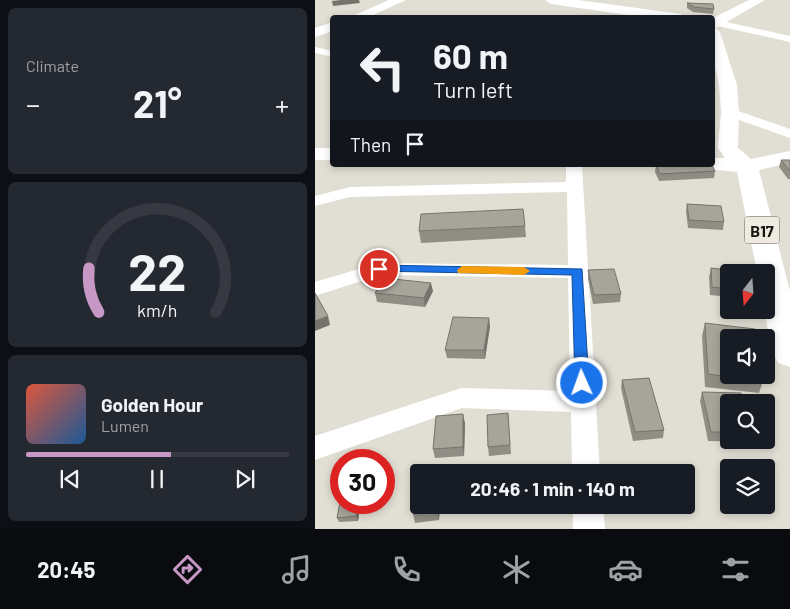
<!DOCTYPE html>
<html lang="en">
<head>
<meta charset="utf-8">
<style>
  :root { --surface:#171b24; --page:#242831; --text:#f1f3f6; --muted:#9ea1a6; --line:#363941; --accent:#c798c6 }
  body { margin:0; font-family:Barlow,sans-serif; background:var(--page); color:var(--text); height:100vh; display:flex; flex-direction:column; font-size:19px; white-space:nowrap }
  * { box-sizing:border-box; margin:0 }
  p { font-size:16px; color:var(--muted) }
  .icon { flex:none; width:28px; height:28px; fill:none; stroke:currentColor; stroke-width:2; stroke-linecap:round; stroke-linejoin:round }
  .map { position:relative; flex:1; overflow:hidden }
  .sheet { display:flex; flex-direction:column; gap:8px; padding:8px; background:#0d0f14; width:315px }
  .sheet>* { flex:none }
  .top-card { position:absolute; left:15px; top:15px; width:385px; height:152px; border-radius:5px; box-shadow:0 2px 8px #0003; background:#171b24; color:var(--text); overflow:hidden }
  .needle { width:32px; rotate:197deg }
  .controls { position:absolute; left:405px; top:264px; display:grid; gap:10px }
  .controls a { display:grid; place-items:center; width:55px; height:55px; border-radius:5px; background:var(--surface); box-shadow:0 2px 8px #0003; font-size:25px }
  .speed { position:absolute; left:15px; top:449px; display:flex; gap:10px; font-size:25px; font-weight:700; text-align:center }
  .speed>* { display:grid; place-content:center; width:65px; height:65px; border-radius:50%; background:var(--surface); box-shadow:0 2px 8px #0003; line-height:1 }
  .speed .limit { border:8px solid #d22; background:#fff; color:#111 }
  .pin { position:absolute; display:grid; place-items:center; width:42px; height:42px; color:#fff; margin:-21px; border:2px solid #fff; border-radius:50%; box-shadow:0 1px 5px #0007 }
  .me { position:absolute; width:55px; margin:-28px; rotate:358deg; stroke-linejoin:round; filter:drop-shadow(0 0 4px #0008) }
  .turn { display:flex; align-items:center; gap:18px; height:105px; padding:0 20px; font-size:22px }
  .turn .icon { width:65px; height:65px; stroke-width:2.5 }
  .turn b { display:block; font-size:35px; line-height:42px }
  .then { display:flex; align-items:center; height:48px; padding:0 20px; background:#0003; gap:10px; font-size:19px }
  .big { font-size:38px; font-weight:700; line-height:1.1 }
  .sheet .tile { flex:1; display:flex; flex-direction:column; justify-content:center; gap:8px; min-width:0; padding:0 18px; border-radius:8px; background:var(--page) }
  .sheet .dial { align-items:center; gap:0 }
  .dial svg { height:130px; overflow:visible; fill:none; stroke:var(--line); stroke-width:7; stroke-linecap:round; text-anchor:middle }
  .dial text { fill:var(--text); stroke:none }
  .song { display:flex; align-items:center; gap:15px }
  .cover { width:60px; height:60px; border-radius:8px; background:linear-gradient(135deg,hsl(10 70% 55%),hsl(210 70% 35%)) }
  .played { height:5px; border-radius:2px; background:linear-gradient(90deg,var(--accent) 55%,var(--line) 55%) }
  .keys { display:flex; justify-content:space-around; direction:ltr }
  .heat { display:flex; justify-content:space-between; align-items:center; font-size:28px; direction:ltr }
  .trip { position:absolute; left:95px; top:464px; width:285px; height:50px; border-radius:5px; background:var(--surface); box-shadow:0 2px 8px #0003; font-weight:700; line-height:50px; text-align:center }
  .menu { display:flex; height:80px; justify-content:space-around; align-items:center; background:#090b0e; color:var(--muted) }
  .menu .icon { width:35px; height:35px }
  .menu .on { color:var(--accent) }
  .menu b { font-size:22px; color:var(--text) }
  main { display:flex; flex:1; min-height:0 }
  .map>svg:first-child { display:block }
  .lines { fill:none; stroke-linecap:round; stroke-linejoin:round }
  .minor { fill:#fff; fill-rule:evenodd }
  .primary { fill:#fff; fill-rule:evenodd }
  .wall { fill:#908d84 }
  .shaded-wall { fill:#75736c }
  .building { fill:#a7a49a; stroke:#75736c }
  .route { fill:#1a73e8; stroke:#114b97 }
  .slow { fill:#f59e0b }
  .labels { text-anchor:middle; dominant-baseline:central; stroke-width:4.5; stroke-linejoin:round; paint-order:stroke }
  .shield { fill:#efebe1; stroke:#585650; stroke-width:1 }
  .shield-label { font-size:16px; font-weight:bold; fill:#171612 }
</style>
</head>
<body>
<main>
<section class="sheet">
<div class="tile"><p>Climate</p>
<div class="heat"><a>−</a><b class="big">21°</b><a>+</a></div>
</div>
<div class="tile dial"><svg viewBox="0 0 100 80">
<path d="M14 69A42 42 0 1 1 86 69"/>
<path d="M14 69A42 42 0 0 1 8 42" stroke="#c798c6"/>
<text x="50" y="56" font-size="32" font-weight="700">22</text>
<text x="50" y="72" font-size="11">km/h</text>
</svg></div>
<div class="tile">
<div class="song"><i class="cover"></i><div><b>Golden Hour</b><p>Lumen</p></div></div>
<div class="played"></div>
<div class="keys"><svg class="icon" aria-label="previous" viewBox="0 0 24 24"><path d="M18 5L8 12l10 7zM5 5v14"/></svg><svg class="icon" aria-label="pause" viewBox="0 0 24 24"><path d="M8 5v14M16 5v14"/></svg><svg class="icon" aria-label="next" viewBox="0 0 24 24"><path d="M6 5l10 7-10 7zM19 5v14"/></svg></div>
</div>
</section>
<div class="map">
<svg width="475" height="529" viewBox="0 0 475 529">
  <rect width="100%" height="100%" fill="#e1ded4"/>
  <g class="lines">
    <!-- minor -->
    <path class="minor" d="M398,19L475,36V42L398,25Z
      M0,47L18,51V57L0,53Z
      M415,108L475,129V138L410,115L408,112L410,109Z
      M251,165H267L285,472H257L256,412L147,408L0,460V436L146,388L255,391L253,278L65,275L0,296V282L64,263L253,265L252,192L35,197L0,206V196L35,187L251,182Z
      M258,505H288L290,529H258Z"/>
    <!-- primary -->
    <path class="primary" d="M74,0H91L52,18H33Z
      M230,0H263L366,14L372,18H334L236,4Z
      M434,0H450L401,28L405,32L422,85L424,112L423,148L436,159L475,151V163L444,170L475,291V367L463,363C448,335 451,303 451,272H442L422,172L390,169L388,165H398V158H410L403,148L406,112L404,85L398,58V18Z
      M18,22V31L0,37V28Z
      M0,148H18V160H0Z"/>
  </g>
  <!-- wall -->
  <path class="wall" d="M372,3L399,9L398,14L378,12L372,8Z
    M466,160H475V179H473L464,167Z
    M341,165H397L400,171L399,178L344,181L340,172Z
    M372,204L409,222L408,230L373,228L371,211Z
    M210,226L211,237L106,243L104,231Z
    M396,268L414,272V297L395,295L394,277Z
    M273,270L306,294L305,302L278,304L273,279Z
    M118,291L110,307L62,302L60,293Z
    M390,323L448,381L444,393L390,387L387,336Z
    M175,326L170,359L132,358L130,350Z
    M307,380L349,430L348,438L318,441L306,388Z
    M387,392L414,402V440H435L434,442L393,441L385,401Z
    M193,413L196,454L174,456L173,447Z
    M150,423L149,456L120,458L118,449Z
    M124,471L125,472H104V505H125L124,520L100,523L98,514L101,473Z
    M26,502H46L43,521L24,522L22,518Z"/>
  <!-- shaded-wall -->
  <path class="shaded-wall" d="M26,0H44L45,3L18,6L17,1Z
    M116,283L118,291L110,307L109,298Z
    M13,316L15,325L0,331V321Z
    M174,318L175,326L170,359L169,350Z
    M148,414L150,423L149,456L148,447Z
    M44,502H46L43,521L41,516Z
    M122,505H125L124,520L122,512Z"/>
  <!-- building -->
  <path class="building" d="M372,3L398,4L399,9L379,7Z
    M466,160H475V171Z
    M341,165H397L400,171L345,174Z
    M372,204L406,206L409,222L374,220Z
    M208,209L210,226L104,231L106,214Z
    M396,268L421,271L422,272H414V289L397,287Z
    M299,269L306,294L279,295L273,270Z
    M69,278L116,283L109,298L60,293Z
    M0,293L13,316L0,321Z
    M138,317L174,318L169,350H130Z
    M390,323L440,329L442,338H414V375H448V381L393,374Z
    M334,378L349,430L320,432L307,380Z
    M387,392L426,393L429,402H414V432H396Z
    M193,413L195,445L173,447L172,415Z
    M148,414V447L118,449L121,416Z
    M124,471V472H104V505H122V512L98,514L101,473Z
    M26,496V502H44L41,516L22,518Z"/>
  <!-- route -->
  <path class="route" d="M64,265L267,269L274,383L272,387H262L260,383L257,275L60,271L59,269Z"/>
  <!-- slow -->
  <path class="slow" d="M147,266L209,267L215,271L209,275L143,273L142,270Z"/>
  <g class="labels">
    <!-- shield labels -->
    <rect class="shield" x="429.5" y="216.5" width="35" height="27" rx="4"/>
    <g class="shield-label">
      <text x="447" y="230">B17</text>
    </g>
  </g>
</svg>
<div class="controls">
<a><svg class="needle" viewBox="-14 -14 28 28"><path d="M0-13l5 13h-10z" fill="#e53935"/><path d="M0 13l5-13h-10z" fill="#9ea1a6"/></svg></a>
<a><svg class="icon" aria-label="sound" viewBox="0 0 24 24"><path d="M4 9h4l5-4v14l-5-4H4zM17 9q2 3 0 6"/></svg></a>
<a><svg class="icon" aria-label="search" viewBox="0 0 24 24"><circle cx="10" cy="10" r="6"/><path d="M15 15l6 6"/></svg></a>
<a><svg class="icon" aria-label="layers" viewBox="0 0 24 24"><path d="M12 4l9 5-9 5-9-5zM3 14l9 5 9-5"/></svg></a>
</div>
<div class="speed"><div class="limit">30</div></div>
<div class="pin" style="left:64px;top:269px;background:#d93025"><svg class="icon" aria-label="arrive" viewBox="0 0 24 24"><path d="M6 21V4h12l-3 4 3 4H6"/></svg></div>
<svg class="me" style="left:267px;top:383px" viewBox="-20 -20 40 40"><circle r="17" fill="#1a73e8" stroke="#fff" stroke-width="3"/><path d="M0-11L8 9 0 5-8 9z" fill="#fff"/></svg>
<div class="trip">20:46 · 1 min · 140 m</div>
<div class="top-card">
<div class="turn"><svg class="icon" aria-label="left" viewBox="0 0 24 24"><path d="M17 20v-9H6M10 6l-5 5 5 5"/></svg><div><b>60 m</b>Turn left</div></div>
<div class="then">Then<svg class="icon" aria-label="arrive" viewBox="0 0 24 24"><path d="M6 21V4h12l-3 4 3 4H6"/></svg></div>
</div>
</div>
</main>
<nav class="menu">
<b>20:45</b>
<svg class="icon on" aria-label="directions" viewBox="0 0 24 24"><path d="M12 3l9 9-9 9-9-9zM9 14v-3h6M13 9l2 2-2 2"/></svg>
<svg class="icon" aria-label="music" viewBox="0 0 24 24"><path d="M9 18V5l10-2v13"/><circle cx="6" cy="18" r="3"/><circle cx="16" cy="16" r="3"/></svg>
<svg class="icon" aria-label="phone" viewBox="0 0 24 24"><path d="M5 4h4l2 5-3 2q2 4 5 5l2-3 5 2v4C11 20 4 13 5 4z"/></svg>
<svg class="icon" aria-label="climate" viewBox="0 0 24 24"><path d="M12 3v18M4 7l16 10M4 17L20 7"/></svg>
<svg class="icon" aria-label="car" viewBox="0 0 24 24"><path d="M5 17H2v-5l4-1 3-4h7l3 4 3 1v5h-3M9 17h6M6 11h13"/><circle cx="7" cy="17" r="2"/><circle cx="17" cy="17" r="2"/></svg>
<svg class="icon" aria-label="filters" viewBox="0 0 24 24"><path d="M4 7h16M4 17h16"/><circle cx="9" cy="7" r="2"/><circle cx="15" cy="17" r="2"/></svg>
</nav>
</body>
</html>
